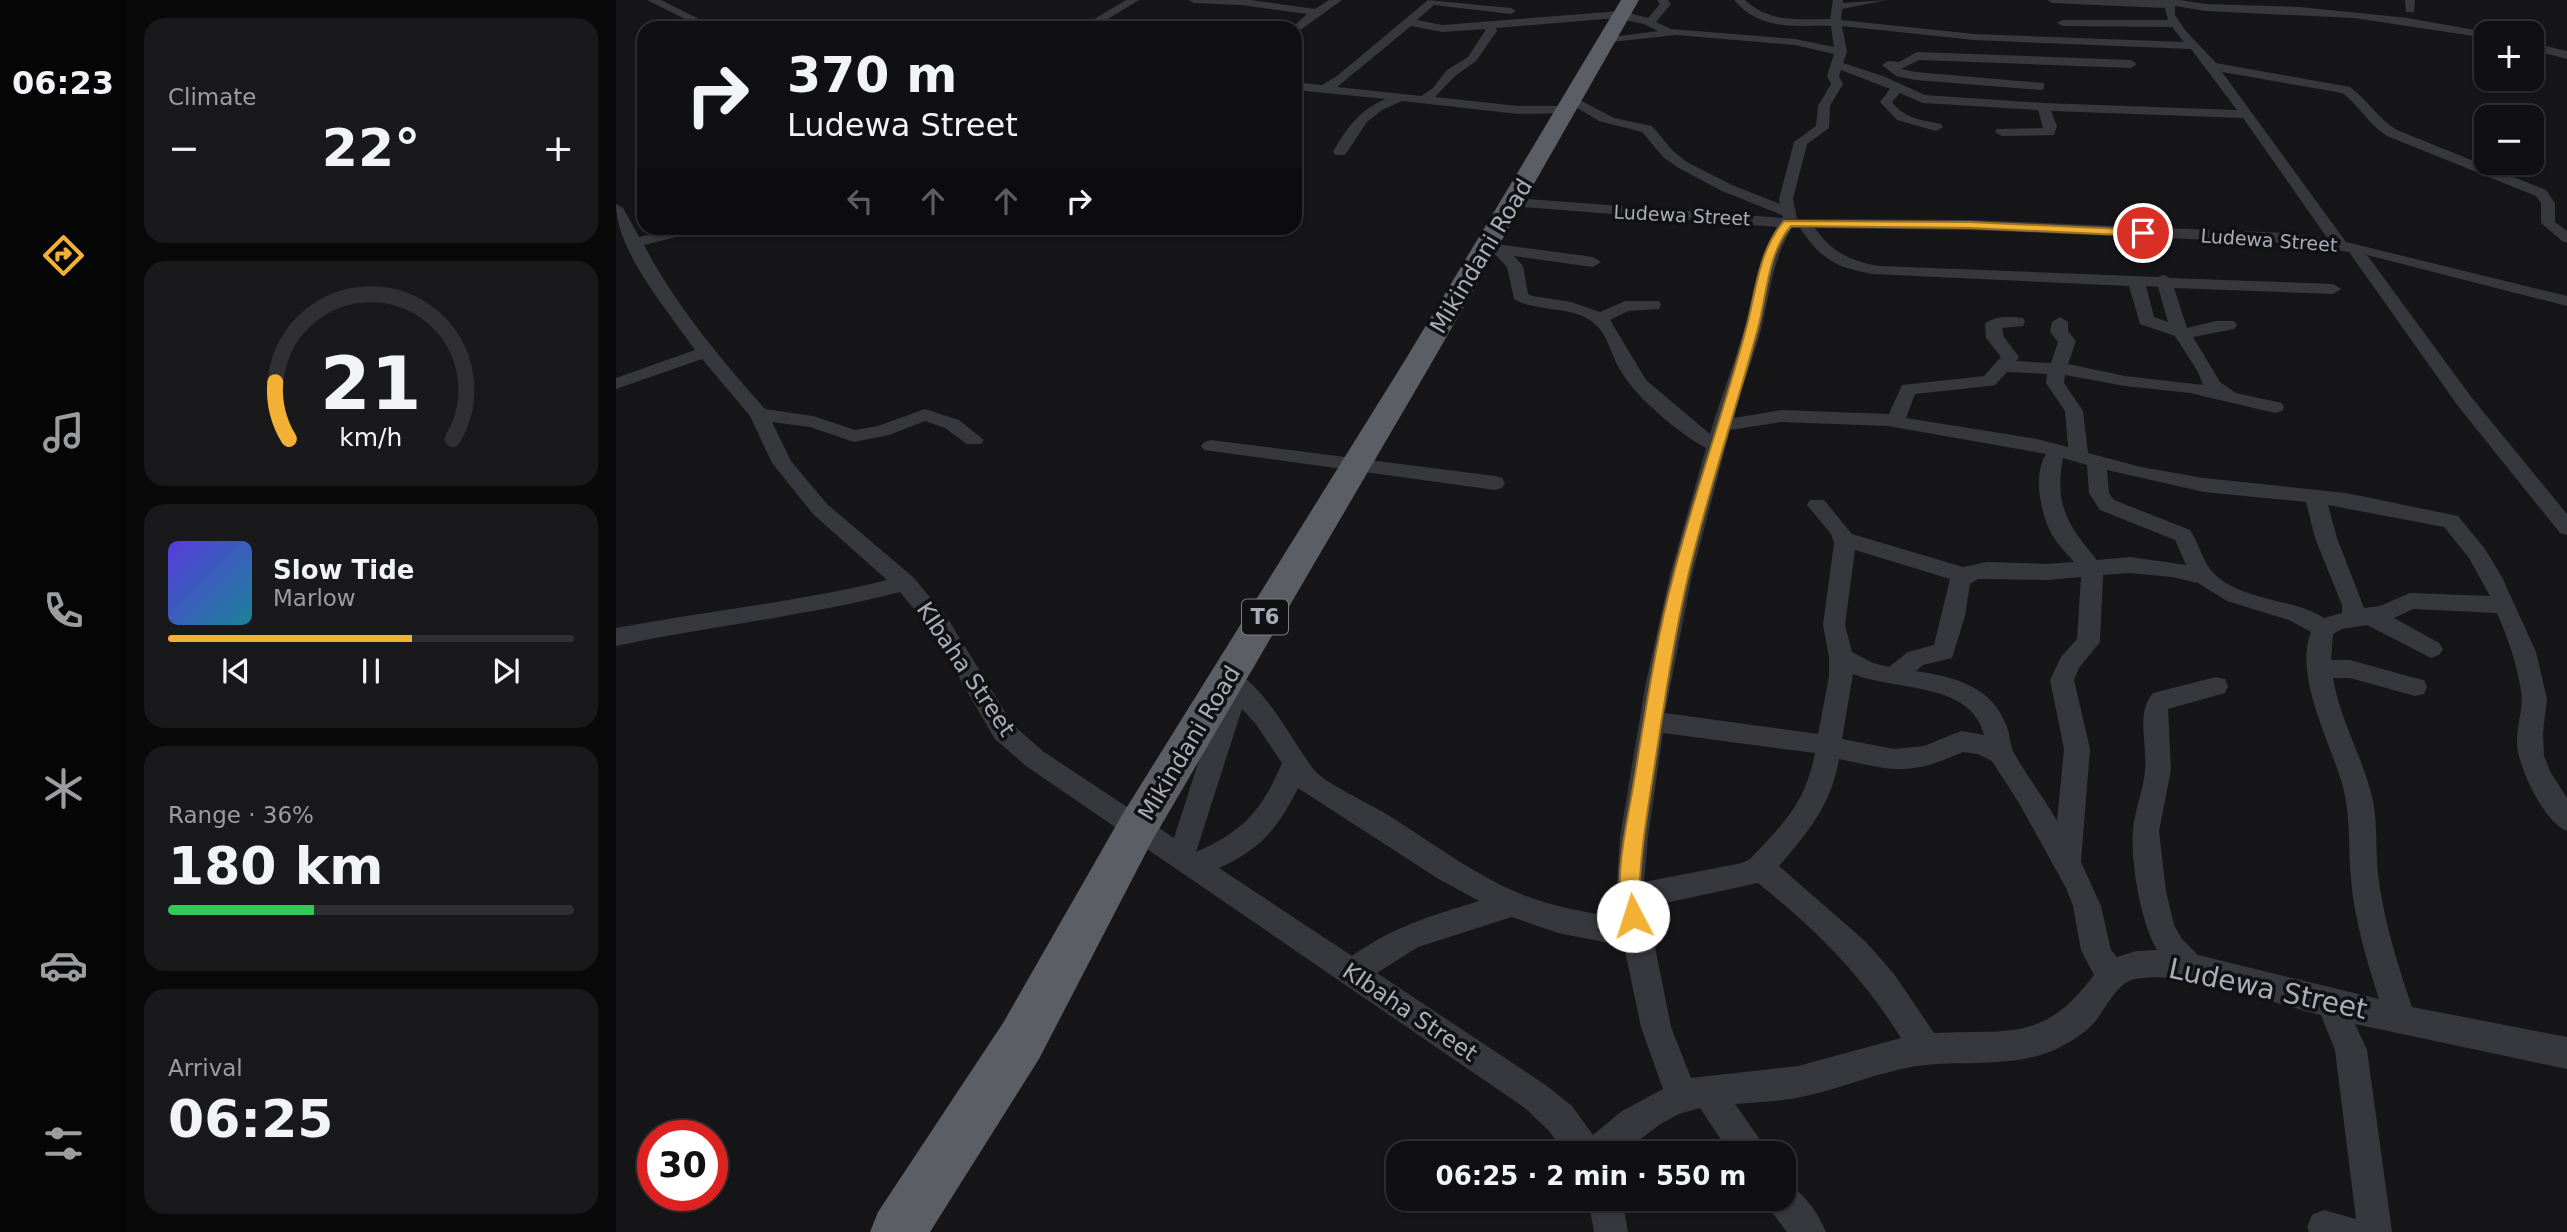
<!DOCTYPE html>
<html lang="en">
<head>
<meta charset="utf-8">
<style>
  :root { --surface:#101012; --page:#19191b; --text:#f1f3f6; --muted:#9c9d9f; --line:#303032; --accent:#f2b134 }
  body { margin:0; font-family:"DejaVu Sans",sans-serif; background:var(--page); color:var(--text); height:100vh; display:flex; flex-direction:column; font-size:26px; white-space:nowrap }
  * { box-sizing:border-box; margin:0 }
  p { font-size:23px; color:var(--muted) }
  .icon { flex:none; width:38px; height:38px; fill:none; stroke:currentColor; stroke-width:2; stroke-linecap:round; stroke-linejoin:round }
  .map { position:relative; flex:1; overflow:hidden }
  .drawer { display:flex; flex-direction:column; gap:18px; padding:18px; background:#09090a; width:490px }
  .drawer>* { flex:none }
  .guide { position:absolute; left:21px; top:21px; width:665px; height:214px; border-radius:21px; box-shadow:0 2px 5px #0004,0 0 0 2px var(--line); background:#101012; color:var(--text); overflow:hidden }
  .fabs { position:absolute; left:1858px; top:21px; display:grid; gap:14px }
  .fabs a { display:grid; place-items:center; width:70px; height:70px; border-radius:14px; background:var(--surface); box-shadow:0 2px 5px #0004,0 0 0 2px var(--line); font-size:35px }
  .speed { position:absolute; left:21px; top:1120px; display:flex; gap:14px; font-size:35px; font-weight:700; text-align:center }
  .speed>* { display:grid; place-content:center; width:91px; height:91px; border-radius:50%; background:var(--surface); box-shadow:0 2px 5px #0004,0 0 0 2px var(--line); line-height:1 }
  .speed .limit { border:10px solid #d22; background:#fff; color:#111 }
  .pin { position:absolute; display:grid; place-items:center; width:60px; height:60px; color:#fff; margin:-30px; border:4px solid #fff; border-radius:50%; box-shadow:0 2px 7px #0007 }
  .me { position:absolute; width:77px; margin:-38px; rotate:355deg; stroke-linejoin:round; filter:drop-shadow(0 0 5px #0008) }
  .turn { display:flex; align-items:center; gap:24px; height:147px; padding:0 35px; font-size:32px }
  .turn .icon { width:91px; height:91px; stroke-width:2.5 }
  .turn b { display:block; font-size:49px; line-height:60px }
  .lanes { display:flex; align-items:center; height:66px; padding:0 35px; background:#0003; justify-content:center; gap:35px; direction:ltr }
  .lanes .off { opacity:.35 }
  .big { font-size:52px; font-weight:800; line-height:1.1 }
  .drawer .card { flex:1; display:flex; flex-direction:column; justify-content:center; gap:10px; min-width:0; padding:0 24px; border-radius:21px; background:var(--page) }
  .drawer .dial { align-items:center; gap:0 }
  .dial svg { height:182px; overflow:visible; fill:none; stroke:var(--line); stroke-width:7; stroke-linecap:round; text-anchor:middle }
  .dial text { fill:var(--text); stroke:none }
  .song { display:flex; align-items:center; gap:21px }
  .cover { width:84px; height:84px; border-radius:10px; background:linear-gradient(135deg,hsl(250 70% 55%),hsl(190 70% 35%)) }
  .played { height:7px; border-radius:4px; background:linear-gradient(90deg,var(--accent) 60%,var(--line) 60%) }
  .keys { display:flex; justify-content:space-around; direction:ltr }
  .heat { display:flex; justify-content:space-between; align-items:center; font-size:38px; direction:ltr }
  .charge { height:10px; border-radius:5px; background:linear-gradient(90deg,#34c759 36%,var(--line) 0) }
  .trip { position:absolute; left:770px; top:1141px; width:410px; height:70px; border-radius:21px; background:var(--surface); box-shadow:0 2px 5px #0004,0 0 0 2px var(--line); font-weight:800; line-height:70px; text-align:center }
  main { display:flex; flex:1; min-height:0 }
  .tab-bar { display:flex; flex-direction:column; width:126px; justify-content:space-around; align-items:center; background:#060607; color:var(--muted) }
  .tab-bar .icon { width:49px; height:49px }
  .tab-bar .on { color:var(--accent) }
  .tab-bar b { font-size:32px; color:var(--text) }
  .map>svg:first-child { display:block }
  .lines { fill:none; stroke-linecap:round; stroke-linejoin:round }
  .minor { fill:#37383d; fill-rule:evenodd }
  .trunk { fill:#5b5e65; fill-rule:evenodd }
  .route { fill:#f2b134; stroke:#9d7322; stroke-width:2 }
  .labels { text-anchor:middle; dominant-baseline:central; stroke-width:7; stroke-linejoin:round; paint-order:stroke }
  .far-street-label { font-size:19px; fill:#a8adb8; stroke:#111113 }
  .shield { fill:#111113; stroke:#7b7e86; stroke-width:2 }
  .shield-label { font-size:21px; font-weight:bold; fill:#a8adb8 }
  .street-label { font-size:23px; fill:#a8adb8; stroke:#111113 }
  .near-street-label { font-size:28px; fill:#a8adb8; stroke:#111113 }
</style>
</head>
<body>
<main>
<nav class="tab-bar">
<b>06:23</b>
<svg class="icon on" aria-label="directions" viewBox="0 0 24 24"><path d="M12 3l9 9-9 9-9-9zM9 14v-3h6M13 9l2 2-2 2"/></svg>
<svg class="icon" aria-label="music" viewBox="0 0 24 24"><path d="M9 18V5l10-2v13"/><circle cx="6" cy="18" r="3"/><circle cx="16" cy="16" r="3"/></svg>
<svg class="icon" aria-label="phone" viewBox="0 0 24 24"><path d="M5 4h4l2 5-3 2q2 4 5 5l2-3 5 2v4C11 20 4 13 5 4z"/></svg>
<svg class="icon" aria-label="climate" viewBox="0 0 24 24"><path d="M12 3v18M4 7l16 10M4 17L20 7"/></svg>
<svg class="icon" aria-label="car" viewBox="0 0 24 24"><path d="M5 17H2v-5l4-1 3-4h7l3 4 3 1v5h-3M9 17h6M6 11h13"/><circle cx="7" cy="17" r="2"/><circle cx="17" cy="17" r="2"/></svg>
<svg class="icon" aria-label="filters" viewBox="0 0 24 24"><path d="M4 7h16M4 17h16"/><circle cx="9" cy="7" r="2"/><circle cx="15" cy="17" r="2"/></svg>
</nav>
<section class="drawer">
<div class="card"><p>Climate</p>
<div class="heat"><a>−</a><b class="big">22°</b><a>+</a></div>
</div>
<div class="card dial"><svg viewBox="0 0 100 80">
<path d="M14 69A42 42 0 1 1 86 69"/>
<path d="M14 69A42 42 0 0 1 8 44" stroke="#f2b134"/>
<text x="50" y="56" font-size="32" font-weight="700">21</text>
<text x="50" y="72" font-size="11">km/h</text>
</svg></div>
<div class="card">
<div class="song"><i class="cover"></i><div><b>Slow Tide</b><p>Marlow</p></div></div>
<div class="played"></div>
<div class="keys"><svg class="icon" aria-label="previous" viewBox="0 0 24 24"><path d="M18 5L8 12l10 7zM5 5v14"/></svg><svg class="icon" aria-label="pause" viewBox="0 0 24 24"><path d="M8 5v14M16 5v14"/></svg><svg class="icon" aria-label="next" viewBox="0 0 24 24"><path d="M6 5l10 7-10 7zM19 5v14"/></svg></div>
</div>
<div class="card"><p>Range · 36%</p><b class="big">180 km</b><div class="charge"></div></div>
<div class="card"><p>Arrival</p><b class="big">06:25</b></div>
</section>
<div class="map">
<svg width="1951" height="1232" viewBox="0 0 1951 1232">
  <rect width="100%" height="100%" fill="#161618"/>
  <g class="lines">
    <!-- minor -->
    <path class="minor" d="M31,0H45L89,22L79,24Z
      M510,0H523L477,28H463Z
      M573,0H634L699,9L713,0H726L679,34V28H676L691,14L625,5L578,3Z
      M812,0L895,8L900,11L895,14L818,5L801,20L826,25L1005,11L1032,18L1044,4L1041,0H1052L1055,4L1040,22L1055,29L1179,39L1218,47L1215,26C1178,25 1144,31 1118,0H1129C1154,23 1181,19 1214,19L1217,0H1227V3L1271,0L1226,9L1225,20L1358,34L1568,42L1556,27L1447,26L1441,23L1447,20H1552L1549,8L1436,3L1431,0H1563L1590,4L1684,7L1792,18L1875,33H1871V38L1738,18L1590,11L1559,6V15L1569,30L1600,63L1734,87C1752,100 1762,119 1781,130L1930,190L1939,203V222L1951,231V243L1946,241L1925,223V203L1920,196L1771,136C1753,125 1743,105 1726,93L1606,72L1730,242L1951,296V306L1751,255L1856,398L1951,514V535L1944,533L1842,406L1733,252L1671,243L1354,230L1199,228C1215,252 1236,262 1264,266L1542,277L1548,275L1554,278L1717,284L1725,289L1717,294L1558,288L1571,328L1600,321H1618L1621,325L1618,329L1577,337L1604,382L1620,393L1666,403L1668,407L1666,411L1659,413L1574,393L1509,386L1449,375L1448,383L1467,411L1472,453L1525,467L1588,478L1730,493L1842,516L1869,549L1886,577L1920,652L1931,699L1927,732L1928,756L1935,773L1951,798V831C1928,822 1903,769 1901,745C1900,726 1908,709 1905,691C1901,664 1892,638 1881,613L1797,609L1778,618L1823,643L1827,649L1823,655L1815,658L1751,625L1726,629L1717,634L1715,660H1734L1799,678L1808,680L1811,687L1808,694L1799,696L1734,678H1717C1724,721 1748,759 1757,801C1762,827 1759,855 1763,882C1769,924 1782,966 1796,1007L1951,1037V1069L1739,1024L1751,1050L1776,1232H1693L1691,1227L1696,1215L1708,1210L1740,1219L1719,1050L1705,1015C1649,1002 1576,969 1519,979C1499,983 1489,1012 1476,1025C1465,1036 1451,1044 1436,1051C1391,1069 1342,1059 1295,1067C1262,1073 1231,1086 1198,1094C1172,1101 1146,1102 1119,1104L1145,1141L1150,1153H1114L1084,1108L1063,1114L1043,1125L1006,1153H950L932,1130L909,1108L410,766L379,739L316,631L284,592C191,616 94,626 0,646V628C90,611 182,602 271,580L197,514L156,463L134,416L86,359L0,389V378L79,350C52,311 0,251 0,204L7,208L23,237L63,228H86L84,231L28,245C60,306 104,358 149,409L197,416L239,430L262,426L309,409L343,420L368,440L365,444H351L329,428L309,421L273,435L238,442L194,427L156,422L175,461L211,504L297,577L332,619L397,725L428,752L558,838L596,720L611,691L601,678L605,671C637,661 680,749 699,771C711,784 750,802 767,812C813,840 856,874 905,894C937,907 970,912 1004,918L1000,898L1004,837L1030,682L1054,575L1090,448C1062,433 1018,396 1003,368C995,354 992,336 980,325C957,304 924,314 898,299L891,267L866,240L874,235L887,245L977,257L985,262L977,267L898,256L907,266L912,294L916,296L955,302L984,312L1009,301H1043L1045,305L1043,309L1012,311L994,320L1030,380L1094,434C1104,399 1118,365 1128,330C1138,294 1140,259 1161,227L897,206L890,202L897,198L1167,218L1166,215L1106,191L1061,167L1047,157L1026,132L983,121L950,101L952,98H960L998,118L1036,126L1057,151L1071,162L1116,185L1164,204L1163,199L1178,142L1200,126L1202,106L1215,84L1211,76L1218,54L1179,45L1060,35L985,43L983,41L989,38L1042,31L1028,24L1000,18L880,28L881,31L860,61L839,76L819,97L902,106H950L956,110L955,113L902,114L786,101L766,110L751,122L729,155H719L717,152C730,129 744,109 770,99L679,90V82L706,85L721,76ZM795,26L826,32L869,29V31L852,57L831,70L817,88L805,96L721,87ZM1226,26L1358,40L1575,49L1621,110L1427,103L1309,95L1267,76L1227,63L1231,52ZM1225,70L1274,89L1264,102L1281,120L1320,131L1327,127L1325,124C1306,120 1289,119 1276,102L1284,93L1307,103L1422,110L1427,128L1381,129L1379,132L1386,136L1438,135L1441,126L1435,111L1627,118L1712,239L1671,233L1354,220L1181,219L1177,199L1191,144L1213,128L1214,106L1227,84L1223,76ZM1176,228H1184C1205,259 1219,267 1256,274L1513,286L1524,324L1559,336L1582,372L1587,385L1509,376L1452,364L1460,341L1452,331V322L1444,317L1436,322L1434,332L1442,342L1435,363L1400,361L1403,357L1388,337L1386,328L1407,326L1409,322L1407,318C1396,316 1376,316 1369,324L1370,338L1385,357L1368,376L1286,385L1273,414L1165,410L1118,418C1125,388 1137,359 1145,330C1154,294 1156,260 1176,228ZM1530,286L1542,287L1552,322L1538,317ZM1391,372L1431,374L1430,383L1449,411L1452,447L1421,439L1290,418L1299,394L1373,386L1379,385ZM1165,422L1272,426L1430,454C1417,474 1424,510 1434,531C1439,542 1450,552 1458,562L1431,564L1371,562L1347,567L1236,534L1208,500H1194L1191,505L1215,534L1218,543L1207,625L1213,657V677L1202,734L1049,713L1076,575L1114,430ZM1447,458L1471,465L1473,493L1484,510L1559,540L1570,565L1514,557L1481,560C1452,525 1438,506 1447,458ZM1491,470L1588,492L1690,502L1699,538L1726,605V613L1708,618C1675,597 1621,602 1594,569C1586,558 1582,542 1574,530L1498,500L1493,493ZM1712,505L1828,527L1853,558L1874,596L1794,593L1764,606L1748,608L1721,538ZM1239,550L1334,579L1318,645L1292,652L1273,667L1257,663L1236,652L1229,625ZM1514,573L1556,577L1582,583L1611,601L1673,620L1695,632C1677,676 1716,745 1727,787C1735,817 1732,849 1735,879C1738,919 1751,961 1763,999L1582,955L1566,939L1558,925L1550,891L1543,831L1555,770L1552,709L1609,693L1612,686L1609,679L1600,677L1537,693C1519,714 1532,745 1529,771C1527,791 1519,810 1517,829C1514,861 1525,923 1541,950L1520,951L1501,957L1495,950L1485,906L1465,862L1474,749L1458,680L1463,668L1484,642L1487,575ZM1465,577L1461,639L1445,657L1434,680L1448,749L1441,821C1428,798 1411,776 1398,753C1394,745 1394,735 1391,727C1376,686 1339,677 1300,671L1307,665L1336,658L1349,616L1354,584L1362,579L1431,580ZM1237,674C1278,691 1355,681 1368,735L1345,731L1308,746L1278,749L1226,739ZM626,709L639,723L666,763C646,810 628,831 580,852ZM1047,733L1199,753C1189,804 1168,823 1134,859L1126,863L1028,882L1032,837ZM1347,752L1362,754L1376,761L1403,803L1450,888L1457,906L1465,950L1478,975C1427,1043 1394,1029 1318,1033L1278,974L1250,942L1163,866C1192,833 1216,803 1223,759C1279,771 1293,776 1347,752ZM682,788L821,878L863,901C815,916 778,926 736,956L603,868C645,849 662,828 682,788ZM1142,883C1200,930 1245,974 1285,1038L1182,1066L1075,1078L1055,1027L1031,907ZM896,917L942,933L1008,946L1025,1027L1047,1089L1006,1111L977,1135L956,1106L931,1086L761,973L802,947Z
      M1789,0H1799L1798,12H1790Z
      M1916,43L1951,51V59L1916,50Z
      M1301,52L1515,60L1521,64L1515,68L1303,60L1285,69L1300,72L1428,83V89L1424,90L1300,80L1280,76L1266,65L1272,61L1283,62Z
      M595,440L879,476L886,478L889,483L886,488L879,490L588,450L585,446L588,442Z
      M1167,1182C1187,1190 1202,1213 1210,1232H1171L1155,1211L1150,1199H1167Z
      M972,1199H1006L1012,1232H978Z"/>
    <!-- trunk -->
    <path class="trunk" d="M1005,0H1023L819,357L536,841L423,1059L314,1232H254L262,1212L387,1023L506,815L791,357Z"/>
  </g>
  <!-- route -->
  <path class="route" d="M1168,221L1354,222L1527,230L1533,233L1527,236L1354,228L1175,226C1151,254 1151,297 1141,332C1119,413 1091,494 1072,577C1055,651 1045,727 1033,802C1029,828 1025,855 1024,881C1024,895 1030,910 1024,923L1017,926L1010,923C995,888 1011,823 1017,787C1029,715 1039,643 1058,573C1079,491 1108,411 1130,329C1140,293 1142,251 1168,221Z"/>
  <g class="labels">
    <!-- far-street labels -->
    <g class="far-street-label">
      <text transform="translate(1066 215) rotate(3)">Ludewa Street</text>
      <text transform="translate(1653 240) rotate(4)">Ludewa Street</text>
    </g>
    <!-- shield labels -->
    <rect class="shield" x="626" y="599.5" width="46" height="35" rx="5"/>
    <g class="shield-label">
      <text x="649" y="617">T6</text>
    </g>
    <!-- street labels -->
    <g class="street-label">
      <text transform="translate(865 256) rotate(-59)">Mikindani Road</text>
      <text transform="translate(350 669) rotate(56)">KIbaha Street</text>
      <text transform="translate(573 743) rotate(-59)">Mikindani Road</text>
      <text transform="translate(794 1012) rotate(34)">KIbaha Street</text>
    </g>
    <!-- near-street labels -->
    <g class="near-street-label">
      <text transform="translate(1652 989) rotate(12)">Ludewa Street</text>
    </g>
  </g>
</svg>
<div class="fabs">
<a>+</a>
<a>−</a>
</div>
<div class="speed"><div class="limit">30</div></div>
<div class="pin" style="left:1527px;top:233px;background:#d93025"><svg class="icon" aria-label="arrive" viewBox="0 0 24 24"><path d="M6 21V4h12l-3 4 3 4H6"/></svg></div>
<svg class="me" style="left:1017px;top:916px" viewBox="-20 -20 40 40"><circle r="19" fill="#fff"/><path d="M0-13L10 11 0 6-10 11z" fill="#f2b134"/></svg>
<div class="trip">06:25 · 2 min · 550 m</div>
<div class="guide">
<div class="turn"><svg class="icon" aria-label="right" viewBox="0 0 24 24"><path d="M7 20v-9h11M14 6l5 5-5 5"/></svg><div><b>370 m</b>Ludewa Street</div></div>
<div class="lanes"><svg class="icon off" aria-label="left" viewBox="0 0 24 24"><path d="M17 20v-9H6M10 6l-5 5 5 5"/></svg><svg class="icon off" aria-label="ahead" viewBox="0 0 24 24"><path d="M12 20V5M6 11l6-6 6 6"/></svg><svg class="icon off" aria-label="ahead" viewBox="0 0 24 24"><path d="M12 20V5M6 11l6-6 6 6"/></svg><svg class="icon" aria-label="right" viewBox="0 0 24 24"><path d="M7 20v-9h11M14 6l5 5-5 5"/></svg></div>
</div>
</div>
</main>
</body>
</html>
